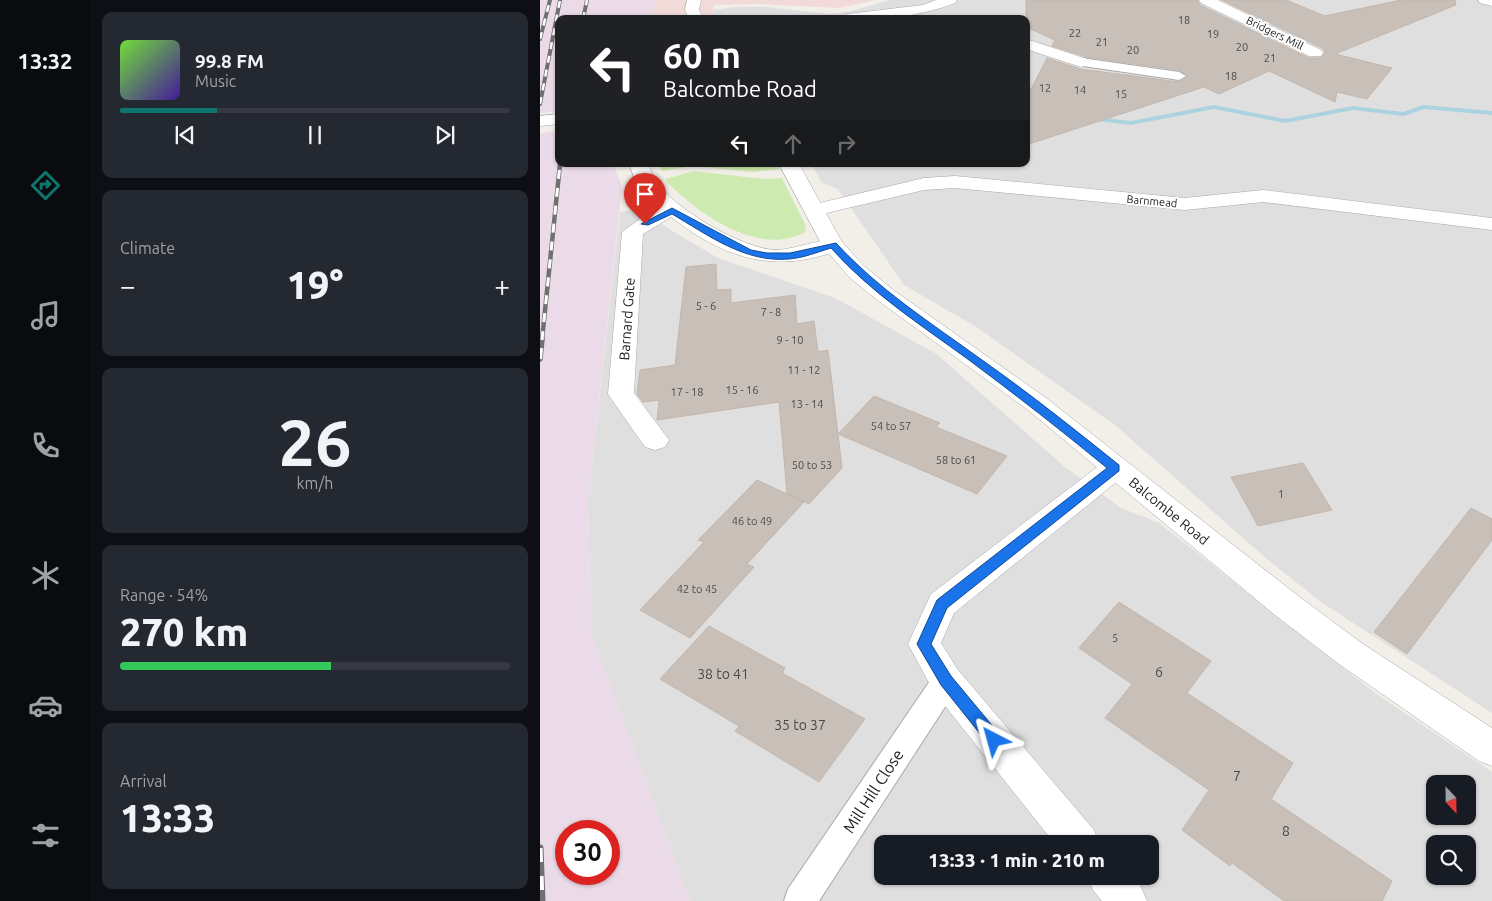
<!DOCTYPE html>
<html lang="en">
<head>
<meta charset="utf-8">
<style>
  :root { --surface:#171b24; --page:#242831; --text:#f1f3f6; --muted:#9ea1a6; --line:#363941; --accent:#0f766e }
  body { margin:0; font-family:Ubuntu,sans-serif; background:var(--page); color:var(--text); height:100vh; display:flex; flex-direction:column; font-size:19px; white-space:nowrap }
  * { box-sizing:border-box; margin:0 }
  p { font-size:16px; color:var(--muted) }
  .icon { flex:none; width:28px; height:28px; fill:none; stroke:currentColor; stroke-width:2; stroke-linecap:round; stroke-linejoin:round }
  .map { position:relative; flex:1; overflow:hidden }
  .details { display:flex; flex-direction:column; gap:12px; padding:12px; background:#0d0f14; width:450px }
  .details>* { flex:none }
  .hud { position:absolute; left:15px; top:15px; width:475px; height:152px; border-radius:10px; box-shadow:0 1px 4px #0004; background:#202124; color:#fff; overflow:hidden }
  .needle { width:32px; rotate:158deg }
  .fabs { position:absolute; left:886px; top:775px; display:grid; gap:10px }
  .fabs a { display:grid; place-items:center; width:50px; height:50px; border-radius:10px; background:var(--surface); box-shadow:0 1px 4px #0004; font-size:25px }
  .speed { position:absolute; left:15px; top:820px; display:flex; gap:10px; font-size:25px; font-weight:700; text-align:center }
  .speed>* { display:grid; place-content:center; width:65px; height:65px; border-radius:50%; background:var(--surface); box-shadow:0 1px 4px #0004; line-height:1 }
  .speed .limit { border:8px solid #d22; background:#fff; color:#111 }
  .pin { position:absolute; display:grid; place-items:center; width:42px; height:42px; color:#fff; margin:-51px -21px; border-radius:50% 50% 50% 0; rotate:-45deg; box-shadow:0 0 5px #0007 }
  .pin .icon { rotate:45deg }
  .me { position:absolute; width:55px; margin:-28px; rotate:321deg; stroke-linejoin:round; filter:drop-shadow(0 0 4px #0008) }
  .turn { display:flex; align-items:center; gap:18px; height:105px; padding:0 25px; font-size:22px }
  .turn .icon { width:65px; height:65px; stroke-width:2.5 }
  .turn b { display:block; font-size:35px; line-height:42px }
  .lanes { display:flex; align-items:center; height:48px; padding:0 25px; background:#0003; justify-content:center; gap:25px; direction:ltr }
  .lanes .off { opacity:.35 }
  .big { font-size:38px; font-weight:800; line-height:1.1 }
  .details .tile { flex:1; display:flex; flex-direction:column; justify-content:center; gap:8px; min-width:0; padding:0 18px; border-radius:10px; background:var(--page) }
  .details .dial { align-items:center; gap:0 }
  .dial b { font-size:65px; line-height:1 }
  .song { display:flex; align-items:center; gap:15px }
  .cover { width:60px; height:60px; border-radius:8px; background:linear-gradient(135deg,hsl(100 70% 55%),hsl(260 70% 35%)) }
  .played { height:5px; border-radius:2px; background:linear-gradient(90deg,var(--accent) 25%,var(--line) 25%) }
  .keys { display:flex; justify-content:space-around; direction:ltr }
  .heat { display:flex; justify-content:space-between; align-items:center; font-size:28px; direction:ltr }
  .charge { height:8px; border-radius:4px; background:linear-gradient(90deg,#34c759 54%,var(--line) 0) }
  .trip { position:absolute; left:334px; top:835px; width:285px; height:50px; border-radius:10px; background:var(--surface); box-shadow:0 1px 4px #0004; font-weight:800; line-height:50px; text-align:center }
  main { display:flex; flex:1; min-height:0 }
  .tab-bar { display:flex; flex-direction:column; width:90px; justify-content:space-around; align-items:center; background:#090b0e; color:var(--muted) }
  .tab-bar .icon { width:35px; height:35px }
  .tab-bar .selected { color:var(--accent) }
  .tab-bar b { font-size:22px; color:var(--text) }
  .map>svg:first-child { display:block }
  .residential { fill:#e0dfdf; fill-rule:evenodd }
  .commercial { fill:#f2dad9 }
  .industrial { fill:#ebdbe8; fill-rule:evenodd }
  .grass { fill:#cdebb0 }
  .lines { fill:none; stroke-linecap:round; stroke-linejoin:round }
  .stream { fill:#aad3df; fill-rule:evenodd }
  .building { fill:#c7bfb8; stroke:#c4b6ab }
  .service-casing { stroke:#a9a9a9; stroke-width:2 }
  .minor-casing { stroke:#a9a9a9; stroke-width:1 }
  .tertiary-casing { stroke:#a9a9a9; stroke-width:1 }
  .service { fill:#fff; fill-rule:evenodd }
  .minor { fill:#fff; fill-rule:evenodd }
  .tertiary { fill:#fff; fill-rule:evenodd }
  .rail-far3-casing { stroke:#707070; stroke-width:4 }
  .rail-far2-casing { stroke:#707070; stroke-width:4.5 }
  .rail-far1-casing { stroke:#707070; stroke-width:5.5 }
  .rail-casing { stroke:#707070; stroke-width:7 }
  .rail-far3 { stroke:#fff; stroke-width:2.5; stroke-dasharray:7; stroke-linecap:butt }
  .rail-far2 { stroke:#fff; stroke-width:3; stroke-dasharray:9; stroke-linecap:butt }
  .rail-far1 { stroke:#fff; stroke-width:4; stroke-dasharray:11; stroke-linecap:butt }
  .rail { stroke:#fff; stroke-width:5; stroke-dasharray:14; stroke-linecap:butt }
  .route { fill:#1a73e8; stroke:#114b97 }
  .labels { text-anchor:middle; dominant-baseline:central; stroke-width:4; stroke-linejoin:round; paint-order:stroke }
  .number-label { font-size:11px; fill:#4b4948 }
  .far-street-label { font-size:11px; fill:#222; stroke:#fff }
  .street-label { font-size:14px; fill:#222; stroke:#fff }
  .near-number-label { font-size:14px; fill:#4b4948 }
  .near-street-label { font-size:16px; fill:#222; stroke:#fff }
</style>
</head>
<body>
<main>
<nav class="tab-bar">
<b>13:32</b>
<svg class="icon selected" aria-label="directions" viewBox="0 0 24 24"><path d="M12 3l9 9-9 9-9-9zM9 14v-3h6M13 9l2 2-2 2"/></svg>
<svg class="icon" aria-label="music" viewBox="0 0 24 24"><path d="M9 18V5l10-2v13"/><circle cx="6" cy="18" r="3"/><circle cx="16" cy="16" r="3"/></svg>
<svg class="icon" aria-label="phone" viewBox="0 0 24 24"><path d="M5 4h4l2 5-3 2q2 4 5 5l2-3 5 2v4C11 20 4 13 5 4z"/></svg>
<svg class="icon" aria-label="climate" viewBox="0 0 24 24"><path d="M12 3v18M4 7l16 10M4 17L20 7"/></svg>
<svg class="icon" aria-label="car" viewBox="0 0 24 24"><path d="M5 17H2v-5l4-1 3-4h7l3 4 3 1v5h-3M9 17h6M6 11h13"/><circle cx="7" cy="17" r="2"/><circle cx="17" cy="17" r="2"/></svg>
<svg class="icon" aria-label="filters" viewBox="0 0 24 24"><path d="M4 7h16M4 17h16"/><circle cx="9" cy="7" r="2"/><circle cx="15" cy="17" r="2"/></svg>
</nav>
<section class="details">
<div class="tile">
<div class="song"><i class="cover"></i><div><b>99.8 FM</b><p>Music</p></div></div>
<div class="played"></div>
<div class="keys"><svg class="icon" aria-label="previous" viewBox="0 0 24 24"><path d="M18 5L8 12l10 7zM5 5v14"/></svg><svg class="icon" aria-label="pause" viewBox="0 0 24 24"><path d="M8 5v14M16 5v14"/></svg><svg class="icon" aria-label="next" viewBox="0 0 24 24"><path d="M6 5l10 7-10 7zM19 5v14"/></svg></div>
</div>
<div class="tile"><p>Climate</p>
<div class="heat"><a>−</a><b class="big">19°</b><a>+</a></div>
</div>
<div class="tile dial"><b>26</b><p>km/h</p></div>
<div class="tile"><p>Range · 54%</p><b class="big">270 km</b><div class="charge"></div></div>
<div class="tile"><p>Arrival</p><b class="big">13:33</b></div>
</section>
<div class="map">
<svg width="952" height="901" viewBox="0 0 952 901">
  <rect width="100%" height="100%" fill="#f2efe9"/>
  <!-- residential -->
  <path class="residential" d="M349,0H952V713L781,602L728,560L576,426L438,328L364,285L298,189L282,183L271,164H486V19H178L173,10L193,7H227L290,14L312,11Z
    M102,209L129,229L178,258L295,298L395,353L525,467L581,508L619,523L835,693L952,772V901H150L51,633L48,502L80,212ZM895,784H928V816H895ZM342,844H610V876H342ZM895,844H928V876H895Z"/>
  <!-- commercial -->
  <path class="commercial" d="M115,0H336L299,8L219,4L175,5L173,10L178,19H113Z"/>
  <!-- industrial -->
  <path class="industrial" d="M0,0H115L113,19H19V111L0,113Z
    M19,131V164H73L82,186L48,502L51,633L150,901H0V133ZM26,831H69V874H26Z"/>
  <!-- grass -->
  <path class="grass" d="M119,164H236L239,169L213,172L153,166L122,171Z
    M153,171L225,179L242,178L266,226L265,232C219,258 157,213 126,181V179Z"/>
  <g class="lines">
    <!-- stream -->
    <path class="stream" d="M674,105L745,119L813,106L863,112L883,105L952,111V115L884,109L864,116L813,110L745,123L674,109L591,125L548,120L544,118L548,116L591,121Z"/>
  </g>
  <!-- building -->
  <path class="building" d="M486,0H657L660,5L769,58H781L785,52L782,48L682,0H746L785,16L861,0H915L916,5L795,54L852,68L827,99L797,92L795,102L729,71L679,94L664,87L486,145V99L507,58L540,69L639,82L648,77L639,70L547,57L512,46L515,40L486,27Z
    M176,264L177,290L191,289V303L255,295L257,324L274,321L278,352L288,350L302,468L269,504L247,493L239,402L117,420L119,400L103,402L97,394L100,370L135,365L146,267Z
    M334,396L400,423L396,427L467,456L437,494L298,434Z
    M763,463L792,510L718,526L691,477Z
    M217,480L264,502L207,564L214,567L150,638L100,610L164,542L158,540Z
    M931,508L952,519V540L867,654L834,632Z
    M579,602L671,661L647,693L753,763L731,799L852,881L842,901H744L692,863L690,866L642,830L669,790L565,718L592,684L539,648Z
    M169,626L245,668L242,673L325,719L279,782L195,731L199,726L120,679Z"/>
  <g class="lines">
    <defs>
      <path id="service" d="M541,58L639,72L646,76L639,80L536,65L534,62Z
        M406,668L416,672L420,681L416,690L279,901H244L248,889L396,672Z"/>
      <path id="minor" d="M147,0H161L159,10L164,19H149L145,10Z
        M396,0H417L415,3C377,18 340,19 300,19L307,14L383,5Z
        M659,0H678L781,50L783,53L781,56H769L661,3Z
        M938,0H952V6L940,3Z
        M486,39L547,59L549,62L547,65L541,67L486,49Z
        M89,164H109C110,168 111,174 114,178C130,207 204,250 237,250C256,249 285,237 301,240L304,245C298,253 286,254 277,257C221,271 176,252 131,217L103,234L94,393L129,440L125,447L115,450L105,447L68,394L82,232L111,211L119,208L96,182Z
        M415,176L645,198L723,190L952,218V230L723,202L645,210L415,188L384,190L274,216L267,214L264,210L267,206L384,178Z
        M575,458L585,461L589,468L585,475L414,613L401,643L418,670L554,830L559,844H515L394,692L368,644L391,594L565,461Z
        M547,876H593L601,887L607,901H562L553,890Z"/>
      <path id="tertiary" d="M19,114V124L0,126V116Z
        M239,164H259L302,242L325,267L352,289L506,398L757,595L823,644L952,728V766L939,761L799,664L735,615L488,410L336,299L309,277L282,245Z"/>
    </defs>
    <!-- service casing -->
    <use href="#service" class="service-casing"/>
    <!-- minor casing -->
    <use href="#minor" class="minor-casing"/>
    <!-- tertiary casing -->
    <use href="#tertiary" class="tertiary-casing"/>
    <!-- service -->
    <use href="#service" class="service"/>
    <!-- minor -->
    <use href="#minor" class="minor"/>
    <!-- tertiary -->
    <use href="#tertiary" class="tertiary"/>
    <defs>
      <path id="rail-far3" d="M43,19L47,0
        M0,39L10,0
        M0,104L20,0"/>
      <path id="rail-far2" d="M2,340L20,164"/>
      <path id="rail-far1" d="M0,359L2,339"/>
      <path id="rail" d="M0,848L2,901"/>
    </defs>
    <!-- rail-far3 casing -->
    <use href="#rail-far3" class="rail-far3-casing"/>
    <!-- rail-far2 casing -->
    <use href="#rail-far2" class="rail-far2-casing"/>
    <!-- rail-far1 casing -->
    <use href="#rail-far1" class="rail-far1-casing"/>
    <!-- rail casing -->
    <use href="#rail" class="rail-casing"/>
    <!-- rail-far3 -->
    <use href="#rail-far3" class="rail-far3"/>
    <!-- rail-far2 -->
    <use href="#rail-far2" class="rail-far2"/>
    <!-- rail-far1 -->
    <use href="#rail-far1" class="rail-far1"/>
    <!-- rail -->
    <use href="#rail" class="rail"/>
  </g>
  <!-- route -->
  <path class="route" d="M132,208L211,250L227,253H250L296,243C339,290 391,323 442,360C489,393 534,429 579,465V471L407,608L391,644L411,676L460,735L462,740L460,745L454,747L449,745L401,685L377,644L397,600L567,468C522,431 476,395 429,360C381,325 331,293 291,248C278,252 263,258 249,259C205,263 168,235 132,214L108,225L101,224Z"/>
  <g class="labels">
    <!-- number labels -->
    <g class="number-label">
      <text x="644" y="20">18</text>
      <text x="535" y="33">22</text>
      <text x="673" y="34">19</text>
      <text x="562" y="42">21</text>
      <text x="702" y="47">20</text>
      <text x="593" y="50">20</text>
      <text x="730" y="58">21</text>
      <text x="691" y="76">18</text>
      <text x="505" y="88">12</text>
      <text x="540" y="90">14</text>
      <text x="581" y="94">15</text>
      <text x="166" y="306">5 - 6</text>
      <text x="231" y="312">7 - 8</text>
      <text x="250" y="340">9 - 10</text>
      <text x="264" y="370">11 - 12</text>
      <text x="202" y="390">15 - 16</text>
      <text x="147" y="392">17 - 18</text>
      <text x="267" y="404">13 - 14</text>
      <text x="351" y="426">54 to 57</text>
      <text x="416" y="460">58 to 61</text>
      <text x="272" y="465">50 to 53</text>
      <text x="741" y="494">1</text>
      <text x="212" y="521">46 to 49</text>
      <text x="157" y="589">42 to 45</text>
      <text x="575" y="638">5</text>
    </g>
    <!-- far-street labels -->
    <g class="far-street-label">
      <text transform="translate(735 33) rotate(26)">Bridgers Mill</text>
      <text transform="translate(612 201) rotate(5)">Barnmead</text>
    </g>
    <!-- street labels -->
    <g class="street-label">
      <text transform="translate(87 319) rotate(-86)">Barnard Gate</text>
      <text transform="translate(629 511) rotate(39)">Balcombe Road</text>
    </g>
    <!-- near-number labels -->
    <g class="near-number-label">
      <text x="619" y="672">6</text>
      <text x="183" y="674">38 to 41</text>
      <text x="260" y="725">35 to 37</text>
      <text x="697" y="776">7</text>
      <text x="746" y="831">8</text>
    </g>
    <!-- near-street labels -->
    <g class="near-street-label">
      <text transform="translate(333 791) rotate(-57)">Mill Hill Close</text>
    </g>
  </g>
</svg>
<div class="fabs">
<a><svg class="needle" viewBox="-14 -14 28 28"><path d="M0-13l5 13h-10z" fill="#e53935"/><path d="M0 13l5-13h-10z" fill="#9ea1a6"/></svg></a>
<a><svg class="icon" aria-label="search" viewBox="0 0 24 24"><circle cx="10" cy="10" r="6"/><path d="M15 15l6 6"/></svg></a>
</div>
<div class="speed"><div class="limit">30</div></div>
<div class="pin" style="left:105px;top:224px;background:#d93025"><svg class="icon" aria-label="arrive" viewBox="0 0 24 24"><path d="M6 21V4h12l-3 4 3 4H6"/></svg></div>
<svg class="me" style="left:454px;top:740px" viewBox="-20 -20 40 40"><path d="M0-17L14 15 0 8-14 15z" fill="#1a73e8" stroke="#fff" stroke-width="4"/></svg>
<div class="trip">13:33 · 1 min · 210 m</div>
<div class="hud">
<div class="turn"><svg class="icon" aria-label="left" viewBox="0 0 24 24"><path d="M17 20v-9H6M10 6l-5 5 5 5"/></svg><div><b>60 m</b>Balcombe Road</div></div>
<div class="lanes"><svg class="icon" aria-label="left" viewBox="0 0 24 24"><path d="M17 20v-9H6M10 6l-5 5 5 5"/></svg><svg class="icon off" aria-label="ahead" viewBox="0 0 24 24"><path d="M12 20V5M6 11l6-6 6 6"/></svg><svg class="icon off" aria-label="right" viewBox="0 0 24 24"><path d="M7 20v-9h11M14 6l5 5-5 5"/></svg></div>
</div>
</div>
</main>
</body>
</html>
